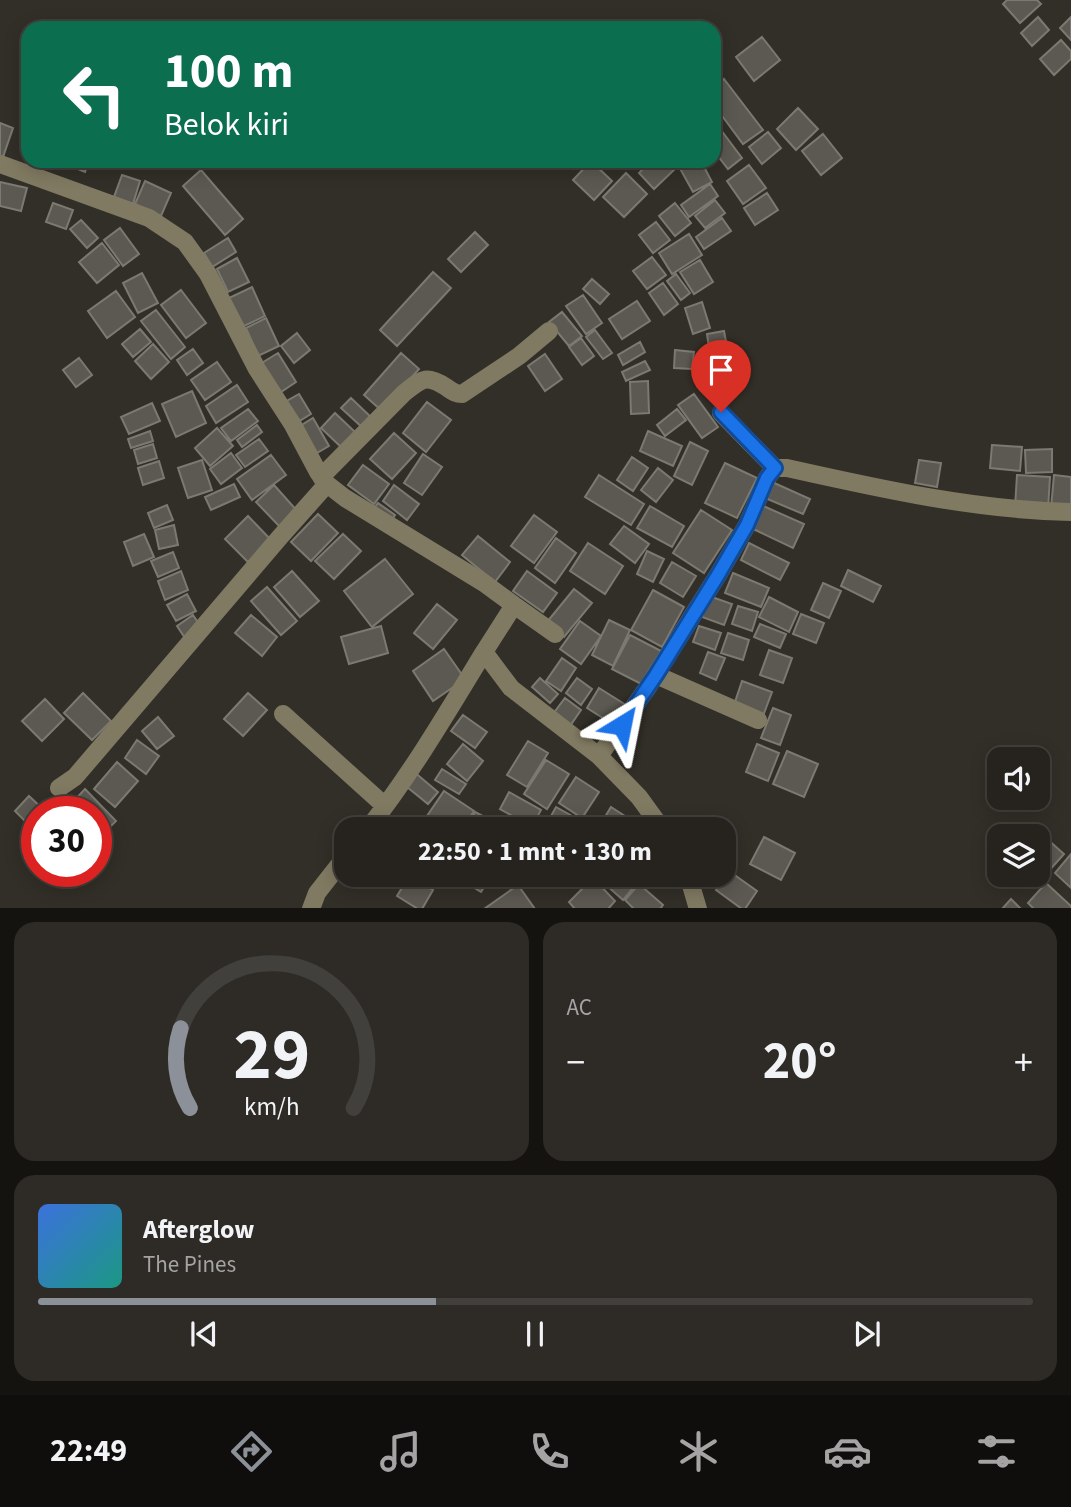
<!DOCTYPE html>
<html lang="id">
<head>
<meta charset="utf-8">
<style>
  :root { --surface:#26231e; --page:#2e2b27; --text:#f1f3f6; --muted:#a4a4a4; --line:#42403c; --accent:#8c9099 }
  body { margin:0; font-family:"Source Sans 3",sans-serif; background:var(--page); color:var(--text); height:100vh; display:flex; flex-direction:column; font-size:26px; white-space:nowrap }
  * { box-sizing:border-box; margin:0 }
  p { font-size:23px; color:var(--muted) }
  .icon { flex:none; width:38px; height:38px; fill:none; stroke:currentColor; stroke-width:2; stroke-linecap:round; stroke-linejoin:round }
  .map { position:relative; height:908px; overflow:hidden }
  .side { display:flex; flex-direction:column; gap:14px; padding:14px; background:#151310; flex:1 }
  .side>* { flex:none }
  .top-card { position:absolute; left:21px; top:21px; width:700px; height:147px; border-radius:21px; box-shadow:0 4px 18px #0003,0 0 0 2px var(--line); background:#0b6e4f; color:#fff; overflow:hidden }
  .fabs { position:absolute; left:987px; top:747px; display:grid; gap:14px }
  .fabs a { display:grid; place-items:center; width:63px; height:63px; border-radius:14px; background:var(--surface); box-shadow:0 4px 18px #0003,0 0 0 2px var(--line); font-size:35px }
  .speed { position:absolute; left:21px; top:796px; display:flex; gap:14px; font-size:35px; font-weight:700; text-align:center }
  .speed>* { display:grid; place-content:center; width:91px; height:91px; border-radius:50%; background:var(--surface); box-shadow:0 4px 18px #0003,0 0 0 2px var(--line); line-height:1 }
  .speed .limit { border:10px solid #d22; background:#fff; color:#111 }
  .pin { position:absolute; display:grid; place-items:center; width:60px; height:60px; color:#fff; margin:-72px -30px; border-radius:50% 50% 50% 0; rotate:-45deg; box-shadow:0 0 7px #0007 }
  .pin .icon { rotate:45deg }
  .me { position:absolute; width:77px; margin:-38px; rotate:35deg; stroke-linejoin:round; filter:drop-shadow(0 0 5px #0008) }
  .turn { display:flex; align-items:center; gap:24px; height:147px; padding:0 28px; font-size:32px }
  .turn .icon { width:91px; height:91px; stroke-width:2.5 }
  .turn b { display:block; font-size:49px; line-height:60px }
  .big { font-size:52px; font-weight:700; line-height:1.1 }
  .side .tile { flex:1; display:flex; flex-direction:column; justify-content:center; gap:10px; min-width:0; padding:0 24px; border-radius:21px; background:var(--page) }
  .side .dial { align-items:center; gap:0 }
  .dial svg { height:182px; overflow:visible; fill:none; stroke:var(--line); stroke-width:7; stroke-linecap:round; text-anchor:middle }
  .dial text { fill:var(--text); stroke:none }
  .song { display:flex; align-items:center; gap:21px }
  .cover { width:84px; height:84px; border-radius:10px; background:linear-gradient(135deg,hsl(220 70% 55%),hsl(170 70% 35%)) }
  .played { height:7px; border-radius:4px; background:linear-gradient(90deg,var(--accent) 40%,var(--line) 40%) }
  .keys { display:flex; justify-content:space-around; direction:ltr }
  .heat { display:flex; justify-content:space-between; align-items:center; font-size:38px; direction:ltr }
  .side .tiles { flex:1; display:grid; gap:14px; grid-template-columns:1fr 1fr }
  .tile:last-child { grid-column:span 2 }
  .trip { position:absolute; left:334px; top:817px; width:402px; height:70px; border-radius:21px; background:var(--surface); box-shadow:0 4px 18px #0003,0 0 0 2px var(--line); font-weight:700; line-height:70px; text-align:center }
  .menu { display:flex; height:112px; justify-content:space-around; align-items:center; background:#0f0e0c; color:var(--muted) }
  .menu .icon { width:49px; height:49px }
  .menu .on { color:var(--accent) }
  .menu b { font-size:32px; color:var(--text) }
  .map>svg:first-child { display:block }
  .building { fill:#5b5951; stroke:#7b7970; stroke-width:2 }
  .lines { fill:none; stroke-linecap:round; stroke-linejoin:round }
  .minor { stroke:#817a62; stroke-width:18 }
  .route-casing { stroke:#114b97; stroke-width:18 }
  .route { stroke:#1a73e8; stroke-width:12 }
</style>
</head>
<body>
<div class="map">
<svg width="1071" height="909" viewBox="0 0 1071 909">
  <rect width="100%" height="100%" fill="#322f28"/>
  <!-- building -->
  <path class="building" d="M1007,0H1037L1041,4L1020,23L1003,4Z
    M1038,17L1049,30L1032,46L1021,33Z
    M1071,17V40L1060,28Z
    M762,37L780,60L754,81L736,57Z
    M1061,40L1071,51V59L1054,75L1040,59Z
    M724,79L763,130L743,144L714,105V87Z
    M798,108L818,129L796,150L777,129Z
    M0,123L13,128L3,157L0,156Z
    M718,126L742,158L728,169L714,151V128Z
    M768,132L781,148L762,164L749,147Z
    M823,134L842,158L821,175L802,151Z
    M70,161H89L85,172L68,165Z
    M591,161L612,181L594,200L573,180Z
    M651,161H668L675,169L654,189L639,173Z
    M680,161H701L712,182L693,192L677,163Z
    M749,165L766,188L743,204L727,181Z
    M201,170L243,219L225,235L183,186Z
    M626,173L647,194L624,217L603,197Z
    M122,175L140,181L133,204L114,197Z
    M145,181L171,193L161,216L135,204Z
    M0,182L27,188L21,211L0,206Z
    M710,184L718,196L689,217L681,205Z
    M767,193L778,210L755,225L744,208Z
    M715,200L725,213L705,228L695,216Z
    M53,203L73,210L66,229L46,222Z
    M675,203L691,223L675,236L659,216Z
    M722,218L731,231L704,249L696,237Z
    M81,220L98,238L87,248L70,229Z
    M656,222L670,240L653,253L639,235Z
    M120,228L139,254L123,266L104,240Z
    M475,232L488,245L461,272L448,259Z
    M689,234L702,255L672,274L659,253Z
    M228,238L236,252L212,267L204,253Z
    M102,243L119,265L97,283L79,262Z
    M652,257L666,275L647,289L633,271Z
    M237,258L249,282L228,292L217,269Z
    M700,260L713,282L694,294L680,272Z
    M433,272L451,288L397,346L380,330Z
    M142,273L158,303L138,313L123,283Z
    M676,274L690,293L681,300L667,281Z
    M592,279L609,294L600,304L583,289Z
    M663,283L678,304L664,315L649,293Z
    M252,287L265,316L242,327L229,298Z
    M181,290L206,323L186,338L161,305Z
    M116,291L135,317L107,338L88,311Z
    M583,295L602,323L586,334L566,306Z
    M637,301L650,321L622,339L609,319Z
    M702,302L710,328L693,334L685,308Z
    M156,310L185,347L171,359L141,321Z
    M562,312L582,336L569,346L549,322Z
    M266,318L279,346L258,356L246,328Z
    M140,329L151,342L133,357L122,344Z
    M595,330L612,353L603,359L586,337Z
    M724,331L728,352L710,355L707,334Z
    M297,333L310,350L294,363L281,346Z
    M581,338L594,356L582,365L569,347Z
    M640,342L645,352L623,365L618,355Z
    M153,344L169,362L151,379L135,361Z
    M193,349L203,363L187,375L177,360Z
    M675,350L694,352L692,369L674,368Z
    M278,353L296,382L278,394L260,364Z
    M401,353L419,369L382,411L364,395Z
    M545,354L562,379L545,391L528,366Z
    M79,358L92,375L76,387L63,370Z
    M645,361L650,370L626,381L622,372Z
    M217,362L231,382L205,400L191,380Z
    M648,381L649,413L631,414L630,382Z
    M237,385L248,402L216,423L206,406Z
    M192,391L206,423L176,437L162,404Z
    M299,394L311,414L296,423L285,402Z
    M694,394L718,427L702,438L678,405Z
    M351,398L373,419L364,429L341,408Z
    M427,402L451,420L426,452L403,433Z
    M152,403L160,421L129,434L121,417Z
    M248,409L258,421L231,441L221,428Z
    M677,409L686,420L665,436L657,425Z
    M335,413L355,432L341,447L321,428Z
    M313,418L329,446L315,454L300,426Z
    M257,425L262,432L242,447L237,440Z
    M217,428L233,446L210,466L195,448Z
    M150,431L153,441L131,448L128,439Z
    M648,431L682,446L673,466L640,451Z
    M394,433L416,453L392,479L370,459Z
    M259,439L268,451L245,467L236,455Z
    M690,442L708,451L692,485L674,476Z
    M153,444L157,458L138,464L134,450Z
    M992,445L1022,447L1020,471L990,468Z
    M1052,449V472L1026,473L1025,450Z
    M231,453L242,468L221,484L210,469Z
    M423,454L442,467L422,495L404,483Z
    M271,455L286,475L252,500L237,479Z
    M632,457L648,468L633,491L617,480Z
    M202,460L212,490L188,498L178,468Z
    M919,460L941,463L937,487L915,483Z
    M159,461L164,478L143,485L138,468Z
    M725,463L757,478L737,518L705,503Z
    M363,465L389,484L374,504L348,485Z
    M658,468L673,480L656,502L641,490Z
    M599,475L644,504L631,525L585,497Z
    M1017,475L1050,477L1048,509L1015,507Z
    M1054,475L1071,477V510L1051,508Z
    M772,482L810,499L803,514L765,498Z
    M234,484L240,497L211,510L205,497Z
    M274,485L299,513L282,529L256,502Z
    M394,485L419,504L407,520L383,501Z
    M378,503L395,515L390,523L372,511Z
    M167,505L173,520L154,528L148,513Z
    M761,505L804,524L793,548L751,528Z
    M650,506L684,526L672,547L637,528Z
    M701,510L732,530L704,573L673,553Z
    M318,514L338,533L311,561L291,542Z
    M534,515L557,532L534,563L511,546Z
    M248,516L272,541L249,563L225,539Z
    M174,525L178,545L159,549L155,530Z
    M624,526L649,544L635,563L610,544Z
    M144,534L154,557L133,566L124,542Z
    M343,534L361,551L334,579L315,561Z
    M478,536L510,562L495,582L462,555Z
    M556,538L576,553L555,583L535,568Z
    M588,543L623,566L605,594L570,571Z
    M749,543L789,563L780,580L741,560Z
    M647,551L664,559L653,582L637,574Z
    M173,552L179,568L158,577L151,561Z
    M385,559L413,594L372,627L344,591Z
    M672,562L696,576L683,597L660,583Z
    M848,570L881,586L873,602L841,586Z
    M181,571L188,590L165,600L158,581Z
    M292,571L319,601L300,617L274,587Z
    M527,571L557,593L543,612L513,591Z
    M733,573L769,588L761,607L725,593Z
    M823,583L841,591L829,618L811,610Z
    M267,587L297,621L281,635L251,601Z
    M574,589L592,603L564,637L547,622Z
    M653,590L684,607L662,647L631,630Z
    M187,594L196,611L176,621L167,605Z
    M709,596L732,604L724,625L702,617Z
    M769,597L798,612L789,632L759,617Z
    M437,604L457,620L433,649L414,633Z
    M738,606L758,612L752,631L732,624Z
    M801,614L824,623L816,643L793,634Z
    M193,615L201,627L185,638L177,626Z
    M251,615L277,637L262,656L235,633Z
    M609,620L630,630L613,666L592,655Z
    M580,621L601,636L581,664L560,649Z
    M760,624L786,634L780,648L754,637Z
    M381,626L388,653L349,664L341,637Z
    M699,626L721,633L715,650L693,642Z
    M728,633L749,640L743,660L721,653Z
    M630,635L665,653L647,687L612,669Z
    M444,649L465,679L433,701L413,671Z
    M769,650L792,658L783,683L760,675Z
    M708,652L725,658L716,680L700,673Z
    M562,658L576,668L561,691L546,681Z
    M540,678L558,694L550,703L532,687Z
    M577,678L592,689L581,705L566,693Z
    M742,681L772,692L763,716L734,705Z
    M599,688L626,705L614,725L587,708Z
    M83,693L111,721L92,740L64,713Z
    M248,693L267,710L243,736L224,719Z
    M565,698L581,710L570,726L553,714Z
    M45,699L64,719L42,741L22,721Z
    M773,708L791,715L780,745L761,738Z
    M463,715L487,732L475,748L451,731Z
    M158,717L174,736L157,749L142,731Z
    M137,740L159,756L146,774L125,758Z
    M528,741L548,753L527,787L507,775Z
    M463,744L483,761L467,781L447,764Z
    M757,744L779,753L768,781L746,772Z
    M787,751L818,764L804,797L773,784Z
    M546,760L569,774L547,809L524,794Z
    M117,762L138,781L115,807L94,789Z
    M442,769L466,784L459,794L435,780Z
    M413,771L438,792L428,804L402,783Z
    M576,777L599,792L582,818L559,803Z
    M85,789L116,821L103,834L96,827V812H81L72,803Z
    M444,791L474,811L461,830H448L427,816Z
    M509,792L541,810L532,827L500,809Z
    M29,796L45,811L37,812V821L31,827L15,811Z
    M556,807L592,827L591,830H570L550,818Z
    M611,807L639,825L636,830H597Z
    M475,812L504,827L503,830H466Z
    M418,820L434,830H412Z
    M515,820L536,830H511Z
    M764,837L795,853L781,880L750,864Z
    M1046,838L1064,854L1038,883L1029,875H1038V847Z
    M1071,854V888L1055,873Z
    M729,871L757,891L745,909H742L716,890Z
    M453,875H492L481,892Z
    M615,875H643L623,900L606,885Z
    M409,876L433,890L422,909H418L397,896Z
    M593,878L615,901L608,909H575L569,902Z
    M1046,883L1071,906V909H1034L1028,903Z
    M639,884L663,905L660,909H634L625,900Z
    M518,885L535,909H484Z
    M1011,899L1021,909H1002Z"/>
  <g class="lines">
    <!-- minor -->
    <path class="minor" d="M0,164L149,218L185,242L208,274L257,369L293,425L318,472L327,484L345,498L484,583L514,605L484,652L511,688L599,756L639,797L663,830
      M721,413L775,468
      M321,477L404,393C422,379 426,374 446,387C452,391 455,394 462,394L519,356L549,331
      M514,605L555,634
      M656,675L758,720
      M283,714L385,806
      M599,756L648,687L718,575L747,525L767,478L775,468H787C881,489 975,510 1071,512
      M59,788L75,777L280,537L327,484
      M367,830C411,774 447,713 484,652
      M688,875L698,909
      M311,909L317,893L346,856"/>
  </g>
  <g class="lines">
    <defs>
      <path id="route" d="M622,725L656,675L718,575L747,525L767,478L775,468L721,412"/>
    </defs>
    <!-- route casing -->
    <use href="#route" class="route-casing"/>
    <!-- route -->
    <use href="#route" class="route"/>
  </g>
</svg>
<div class="fabs">
<a><svg class="icon" aria-label="sound" viewBox="0 0 24 24"><path d="M4 9h4l5-4v14l-5-4H4zM17 9q2 3 0 6"/></svg></a>
<a><svg class="icon" aria-label="layers" viewBox="0 0 24 24"><path d="M12 4l9 5-9 5-9-5zM3 14l9 5 9-5"/></svg></a>
</div>
<div class="speed"><div class="limit">30</div></div>
<div class="pin" style="left:721px;top:412px;background:#d93025"><svg class="icon" aria-label="arrive" viewBox="0 0 24 24"><path d="M6 21V4h12l-3 4 3 4H6"/></svg></div>
<svg class="me" style="left:622px;top:725px" viewBox="-20 -20 40 40"><path d="M0-17L14 15 0 8-14 15z" fill="#1a73e8" stroke="#fff" stroke-width="4"/></svg>
<div class="trip">22:50 · 1 mnt · 130 m</div>
<div class="top-card">
<div class="turn"><svg class="icon" aria-label="left" viewBox="0 0 24 24"><path d="M17 20v-9H6M10 6l-5 5 5 5"/></svg><div><b>100 m</b>Belok kiri</div></div>
</div>
</div>
<section class="side">
<div class="tiles">
<div class="tile dial"><svg viewBox="0 0 100 80">
<path d="M14 69A42 42 0 1 1 86 69"/>
<path d="M14 69A42 42 0 0 1 10 34" stroke="#8c9099"/>
<text x="50" y="56" font-size="32" font-weight="700">29</text>
<text x="50" y="72" font-size="11">km/h</text>
</svg></div>
<div class="tile"><p>AC</p>
<div class="heat"><a>−</a><b class="big">20°</b><a>+</a></div>
</div>
<div class="tile">
<div class="song"><i class="cover"></i><div><b>Afterglow</b><p>The Pines</p></div></div>
<div class="played"></div>
<div class="keys"><svg class="icon" aria-label="previous" viewBox="0 0 24 24"><path d="M18 5L8 12l10 7zM5 5v14"/></svg><svg class="icon" aria-label="pause" viewBox="0 0 24 24"><path d="M8 5v14M16 5v14"/></svg><svg class="icon" aria-label="next" viewBox="0 0 24 24"><path d="M6 5l10 7-10 7zM19 5v14"/></svg></div>
</div>
</div>
</section>
<nav class="menu">
<b>22:49</b>
<svg class="icon on" aria-label="directions" viewBox="0 0 24 24"><path d="M12 3l9 9-9 9-9-9zM9 14v-3h6M13 9l2 2-2 2"/></svg>
<svg class="icon" aria-label="music" viewBox="0 0 24 24"><path d="M9 18V5l10-2v13"/><circle cx="6" cy="18" r="3"/><circle cx="16" cy="16" r="3"/></svg>
<svg class="icon" aria-label="phone" viewBox="0 0 24 24"><path d="M5 4h4l2 5-3 2q2 4 5 5l2-3 5 2v4C11 20 4 13 5 4z"/></svg>
<svg class="icon" aria-label="climate" viewBox="0 0 24 24"><path d="M12 3v18M4 7l16 10M4 17L20 7"/></svg>
<svg class="icon" aria-label="car" viewBox="0 0 24 24"><path d="M5 17H2v-5l4-1 3-4h7l3 4 3 1v5h-3M9 17h6M6 11h13"/><circle cx="7" cy="17" r="2"/><circle cx="17" cy="17" r="2"/></svg>
<svg class="icon" aria-label="filters" viewBox="0 0 24 24"><path d="M4 7h16M4 17h16"/><circle cx="9" cy="7" r="2"/><circle cx="15" cy="17" r="2"/></svg>
</nav>
</body>
</html>
